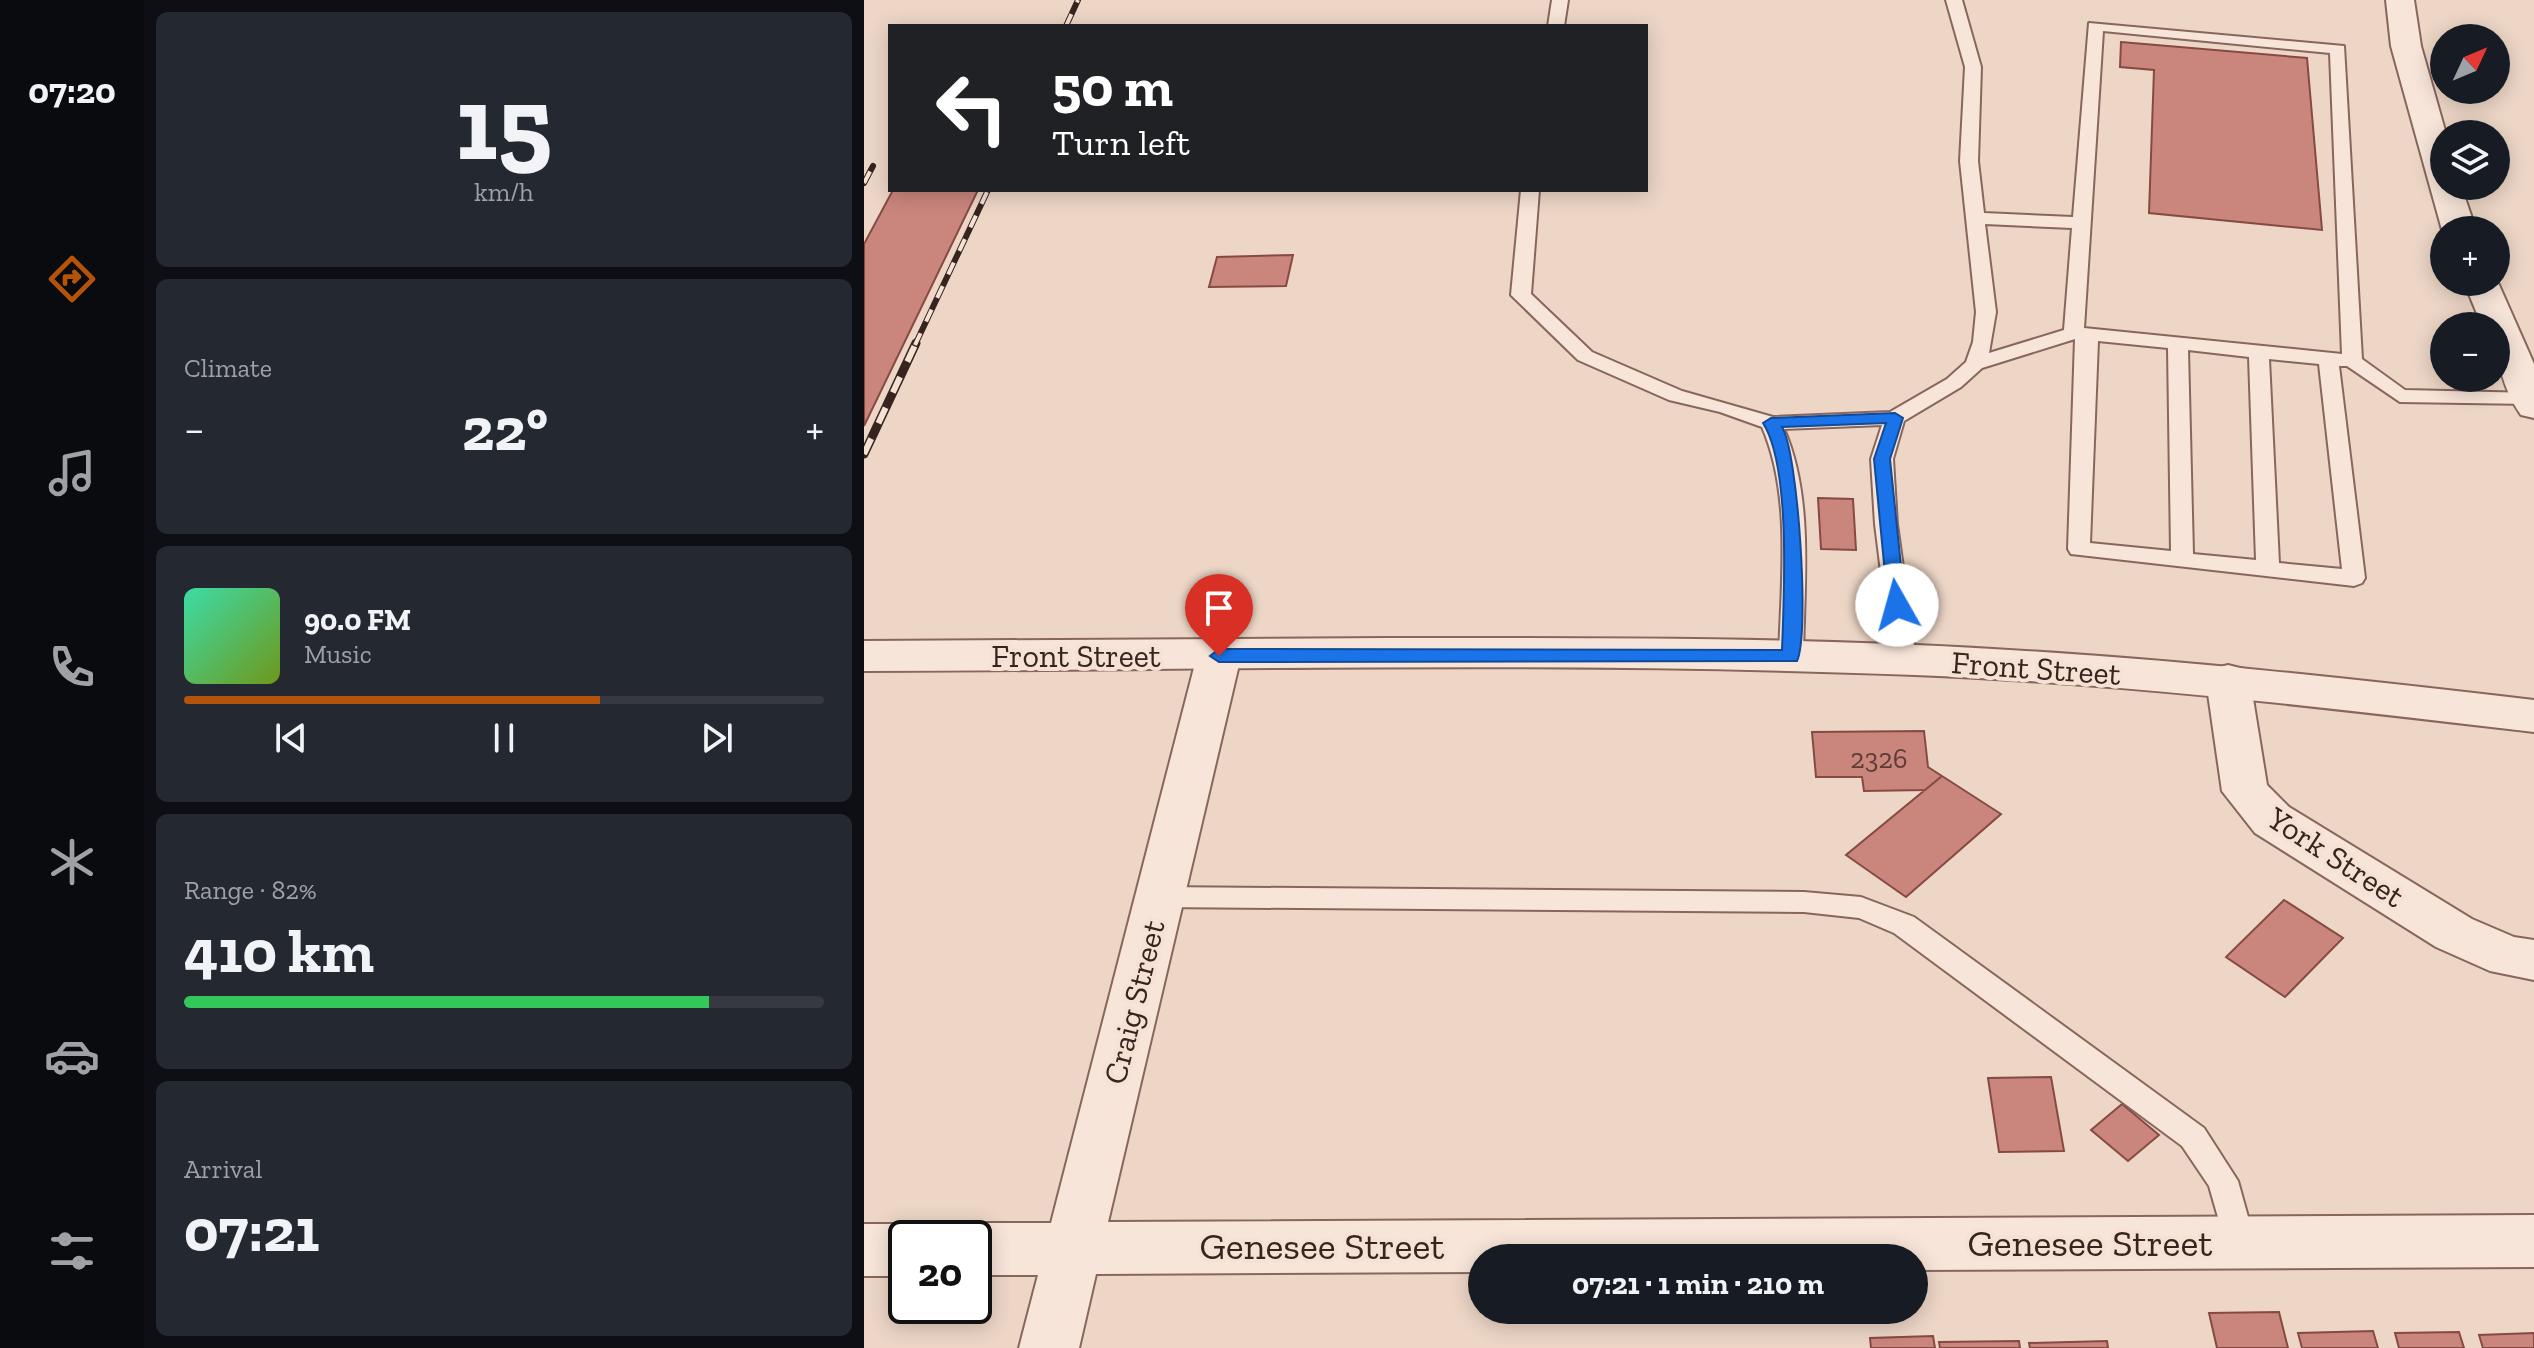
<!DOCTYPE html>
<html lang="en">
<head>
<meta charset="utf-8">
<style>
  :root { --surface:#171b24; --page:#242831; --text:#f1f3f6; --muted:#9ea1a6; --line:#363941; --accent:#b45309 }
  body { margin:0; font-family:"Zilla Slab",serif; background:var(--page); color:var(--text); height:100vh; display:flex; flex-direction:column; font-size:30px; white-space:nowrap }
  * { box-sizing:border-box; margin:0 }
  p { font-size:26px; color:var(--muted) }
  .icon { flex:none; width:44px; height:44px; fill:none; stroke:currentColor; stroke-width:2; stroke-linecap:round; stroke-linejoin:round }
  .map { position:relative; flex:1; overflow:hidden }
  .drawer { display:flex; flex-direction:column; gap:12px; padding:12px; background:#0d0f14; width:720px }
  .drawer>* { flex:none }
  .hud { position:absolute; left:24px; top:24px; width:760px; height:168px; border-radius:0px; box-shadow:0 4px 20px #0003; background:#202124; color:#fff; overflow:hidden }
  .needle { width:52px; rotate:46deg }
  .buttons { position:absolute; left:1566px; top:24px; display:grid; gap:16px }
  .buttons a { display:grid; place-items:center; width:80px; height:80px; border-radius:50%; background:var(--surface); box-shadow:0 4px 20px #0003; font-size:40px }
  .speed { position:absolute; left:24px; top:1220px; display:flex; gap:16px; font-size:40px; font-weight:700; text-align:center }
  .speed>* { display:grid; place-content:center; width:104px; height:104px; border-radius:50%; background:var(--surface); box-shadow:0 4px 20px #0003; line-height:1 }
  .speed .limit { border:4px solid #111; border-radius:12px; background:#fff; color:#111 }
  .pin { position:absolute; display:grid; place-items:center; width:68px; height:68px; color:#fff; margin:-82px -34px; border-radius:50% 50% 50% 0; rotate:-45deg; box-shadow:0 0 8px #0007 }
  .pin .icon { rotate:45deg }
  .me { position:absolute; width:88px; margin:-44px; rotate:353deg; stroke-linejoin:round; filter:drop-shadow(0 0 6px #0008) }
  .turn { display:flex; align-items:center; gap:28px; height:168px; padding:0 32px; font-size:36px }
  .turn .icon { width:104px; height:104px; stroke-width:2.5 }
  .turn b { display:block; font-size:56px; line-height:68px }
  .big { font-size:60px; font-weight:800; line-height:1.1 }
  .drawer .tile { flex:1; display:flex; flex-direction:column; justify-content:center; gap:12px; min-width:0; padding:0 28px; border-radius:12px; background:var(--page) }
  .drawer .dial { align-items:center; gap:0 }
  .dial b { font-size:104px; line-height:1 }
  .song { display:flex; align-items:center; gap:24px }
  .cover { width:96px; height:96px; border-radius:12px; background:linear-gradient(135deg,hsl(160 70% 55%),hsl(80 70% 35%)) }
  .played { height:8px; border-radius:4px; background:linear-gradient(90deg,var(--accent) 65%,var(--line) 65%) }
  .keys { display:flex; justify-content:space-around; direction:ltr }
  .heat { display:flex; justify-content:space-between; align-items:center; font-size:44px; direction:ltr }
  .charge { height:12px; border-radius:6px; background:linear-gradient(90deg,#34c759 82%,var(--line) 0) }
  .trip { position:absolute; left:604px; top:1244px; width:460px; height:80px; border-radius:40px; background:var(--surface); box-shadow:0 4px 20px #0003; font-weight:800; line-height:80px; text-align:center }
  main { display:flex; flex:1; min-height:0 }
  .tabs { display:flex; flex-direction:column; width:144px; justify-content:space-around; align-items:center; background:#090b0e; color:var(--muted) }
  .tabs .icon { width:56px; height:56px }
  .tabs .active { color:var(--accent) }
  .tabs b { font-size:36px; color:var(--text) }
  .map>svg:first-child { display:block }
  .building { fill:#ca867d; stroke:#864a43; stroke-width:2 }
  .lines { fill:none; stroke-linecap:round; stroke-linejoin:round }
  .service-casing { stroke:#88665c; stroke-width:4 }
  .minor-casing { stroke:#88665c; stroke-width:4 }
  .tertiary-casing { stroke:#88665c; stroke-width:4 }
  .service { fill:#f8e5d9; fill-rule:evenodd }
  .minor { fill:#f8e5d9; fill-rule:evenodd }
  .tertiary { fill:#f8e5d9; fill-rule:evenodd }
  .rail-far1-casing { stroke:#38241f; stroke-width:6 }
  .rail-casing { stroke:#38241f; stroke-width:9 }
  .rail-far1 { stroke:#f5e2d5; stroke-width:4; stroke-dasharray:13; stroke-linecap:butt }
  .rail { stroke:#f5e2d5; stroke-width:6; stroke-dasharray:17; stroke-linecap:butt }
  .route { fill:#1a73e8; stroke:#114b97; stroke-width:2 }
  .labels { text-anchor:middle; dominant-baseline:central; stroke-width:8; stroke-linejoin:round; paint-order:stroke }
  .number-label { font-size:28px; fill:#5c3c36 }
  .street-label { font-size:32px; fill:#38241f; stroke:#f5e2d5 }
  .near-street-label { font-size:38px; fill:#38241f; stroke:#f5e2d5 }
</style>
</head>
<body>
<main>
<nav class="tabs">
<b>07:20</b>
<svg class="icon active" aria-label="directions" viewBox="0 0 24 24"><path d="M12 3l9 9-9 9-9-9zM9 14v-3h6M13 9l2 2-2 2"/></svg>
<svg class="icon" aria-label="music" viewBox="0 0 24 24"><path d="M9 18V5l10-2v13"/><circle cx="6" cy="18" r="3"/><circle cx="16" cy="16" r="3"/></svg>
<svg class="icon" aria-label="phone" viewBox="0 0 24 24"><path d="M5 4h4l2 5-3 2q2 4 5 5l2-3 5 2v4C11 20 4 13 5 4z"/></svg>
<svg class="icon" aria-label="climate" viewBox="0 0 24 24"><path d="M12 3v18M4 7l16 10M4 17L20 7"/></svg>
<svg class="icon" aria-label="car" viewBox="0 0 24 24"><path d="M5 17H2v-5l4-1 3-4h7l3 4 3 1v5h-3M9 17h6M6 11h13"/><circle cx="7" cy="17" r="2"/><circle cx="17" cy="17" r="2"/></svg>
<svg class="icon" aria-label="filters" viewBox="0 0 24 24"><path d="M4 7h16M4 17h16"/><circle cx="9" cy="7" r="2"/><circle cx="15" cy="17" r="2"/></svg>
</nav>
<section class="drawer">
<div class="tile dial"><b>15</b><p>km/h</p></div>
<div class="tile"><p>Climate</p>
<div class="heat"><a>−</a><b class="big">22°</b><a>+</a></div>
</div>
<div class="tile">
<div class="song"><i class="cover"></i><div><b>90.0 FM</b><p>Music</p></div></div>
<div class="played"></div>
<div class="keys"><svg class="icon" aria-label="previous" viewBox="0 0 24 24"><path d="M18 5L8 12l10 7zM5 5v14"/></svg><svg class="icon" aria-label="pause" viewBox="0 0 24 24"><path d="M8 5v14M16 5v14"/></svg><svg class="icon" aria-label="next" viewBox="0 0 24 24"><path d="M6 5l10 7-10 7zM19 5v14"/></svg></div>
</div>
<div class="tile"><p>Range · 82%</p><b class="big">410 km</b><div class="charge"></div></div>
<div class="tile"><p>Arrival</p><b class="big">07:21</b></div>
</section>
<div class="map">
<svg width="1670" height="1348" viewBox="0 0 1670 1348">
  <rect width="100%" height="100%" fill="#edd6c6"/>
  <!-- building -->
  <path class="building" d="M1257,42L1443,58L1458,230L1285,213L1290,70L1256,67Z
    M29,190H114L0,426V244Z
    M429,255L422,286L345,287L353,257Z
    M954,498L989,499L992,550L957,549Z
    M1060,731L1064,767L1078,776L1061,790L1000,791L998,777H952L948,732Z
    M1078,776L1137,814L1042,897L982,855Z
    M1420,900L1479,938L1421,997L1362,957Z
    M1187,1077L1200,1151L1135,1152L1124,1078Z
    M1258,1104L1295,1135L1264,1161L1227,1130Z
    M1415,1312L1424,1348H1353L1345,1313Z
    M1509,1331L1514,1348H1438L1434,1333Z
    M1595,1332L1600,1348H1535L1531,1333Z
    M1670,1333V1348H1619L1615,1335Z
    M1069,1336L1071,1348H1007L1006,1338Z
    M1155,1341L1156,1348H1076L1075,1342Z
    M1243,1341L1244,1348H1166L1165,1343Z"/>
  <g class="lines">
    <defs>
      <path id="service" d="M688,0H704L700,26H684Z
        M1082,0H1098L1117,67L1114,161L1120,213L1209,217L1225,23L1480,46L1498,359L1541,390L1670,393V403L1666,404L1536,402L1483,366H1475L1501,578L1498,583L1490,586L1207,554L1204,549L1211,339L1118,368L1097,387L1040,421L1029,459L1033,524L1052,660L1048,666H1032L1028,660L1011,524L1007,459L1018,425L920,429C950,497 940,585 939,657L935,663H919L915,657C917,584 928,496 898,427L856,412L805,400L714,360L647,295L657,190H675L667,294L728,352L818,391L909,417L1026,412L1083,379L1102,362L1109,342L1112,312L1096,161L1101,67ZM1239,31L1466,53L1478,354L1220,328ZM1121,224L1208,228L1200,330L1125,353L1132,312ZM1234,341L1304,348L1307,551L1226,543ZM1324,350L1385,357L1392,560L1329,554ZM1405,359L1455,364L1478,569L1415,563Z
        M295,887L940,892L997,897L1050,917L1340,1128L1374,1181L1391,1242L1386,1252L1375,1256L1364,1252L1345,1186L1318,1146L1030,933L995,918L940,912L295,907L286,904L282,897L286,890Z"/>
      <path id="minor" d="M1522,0H1550L1557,46L1582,134L1580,186H1597L1612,230H1578L1527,46Z
        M1632,278L1670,364V418L1657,415C1638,388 1632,358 1632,326H1618L1600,282H1632Z
        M355,641L370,645L377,656L244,1222L1670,1215V1267L1050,1270V1258H618V1272L232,1274L215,1348H155L174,1275H110V1238H86L90,1231L110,1223H187L333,656L340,645Z
        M1364,665L1380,669L1386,680L1403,785L1425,807L1608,919L1650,937L1670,940V980L1626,971L1572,947L1391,833L1358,791L1342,680L1348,669Z
        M0,1224H42L62,1232L65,1238H42V1276H0Z"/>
      <path id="tertiary" d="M526,638C727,638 928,637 1129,649C1310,659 1490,679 1670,700V732C1464,708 1258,683 1051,675C701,661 350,670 0,671V641Z"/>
    </defs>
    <!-- service casing -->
    <use href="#service" class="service-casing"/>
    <!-- minor casing -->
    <use href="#minor" class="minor-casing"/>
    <!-- tertiary casing -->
    <use href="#tertiary" class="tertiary-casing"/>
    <!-- service -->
    <use href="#service" class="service"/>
    <!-- minor -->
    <use href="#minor" class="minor"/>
    <!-- tertiary -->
    <use href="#tertiary" class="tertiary"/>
    <defs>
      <path id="rail-far1" d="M202,26L214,0
        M0,183L9,166
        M51,345L124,190"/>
      <path id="rail" d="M0,454L52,343"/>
    </defs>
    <!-- rail-far1 casing -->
    <use href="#rail-far1" class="rail-far1-casing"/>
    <!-- rail casing -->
    <use href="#rail" class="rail-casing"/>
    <!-- rail-far1 -->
    <use href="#rail-far1" class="rail-far1"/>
    <!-- rail -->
    <use href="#rail" class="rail"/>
  </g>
  <!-- route -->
  <path class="route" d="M1031,413L1039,418L1026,459L1041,605L1033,611L1024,605L1010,459L1022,423L918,427C934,452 946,634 933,661L355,662L346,656L355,649L918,650C920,595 927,467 899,423L907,418Z"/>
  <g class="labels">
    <!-- number labels -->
    <g class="number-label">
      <text x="1015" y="758">2326</text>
    </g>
    <!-- street labels -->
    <g class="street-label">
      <text x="212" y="656">Front Street</text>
      <text transform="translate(1172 668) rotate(4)">Front Street</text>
      <text transform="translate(1472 857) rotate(33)">York Street</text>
      <text transform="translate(270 1002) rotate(-76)">Craig Street</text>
    </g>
    <!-- near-street labels -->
    <g class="near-street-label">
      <text x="1226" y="1243">Genesee Street</text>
      <text x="458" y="1246">Genesee Street</text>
    </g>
  </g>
</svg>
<div class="buttons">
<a><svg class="needle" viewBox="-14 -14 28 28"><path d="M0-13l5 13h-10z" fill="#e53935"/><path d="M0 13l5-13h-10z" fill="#9ea1a6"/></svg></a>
<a><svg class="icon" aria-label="layers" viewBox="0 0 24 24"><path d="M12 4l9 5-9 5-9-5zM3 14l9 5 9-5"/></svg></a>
<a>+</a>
<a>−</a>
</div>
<div class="speed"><div class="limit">20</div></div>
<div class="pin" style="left:355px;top:656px;background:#d93025"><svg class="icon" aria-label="arrive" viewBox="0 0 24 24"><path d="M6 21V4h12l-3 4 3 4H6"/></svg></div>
<svg class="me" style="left:1033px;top:605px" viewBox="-20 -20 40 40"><circle r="19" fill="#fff"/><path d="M0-13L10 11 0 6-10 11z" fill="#1a73e8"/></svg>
<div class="trip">07:21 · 1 min · 210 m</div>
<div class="hud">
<div class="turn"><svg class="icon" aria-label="left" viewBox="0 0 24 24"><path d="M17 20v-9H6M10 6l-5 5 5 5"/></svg><div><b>50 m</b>Turn left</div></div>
</div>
</div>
</main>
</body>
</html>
